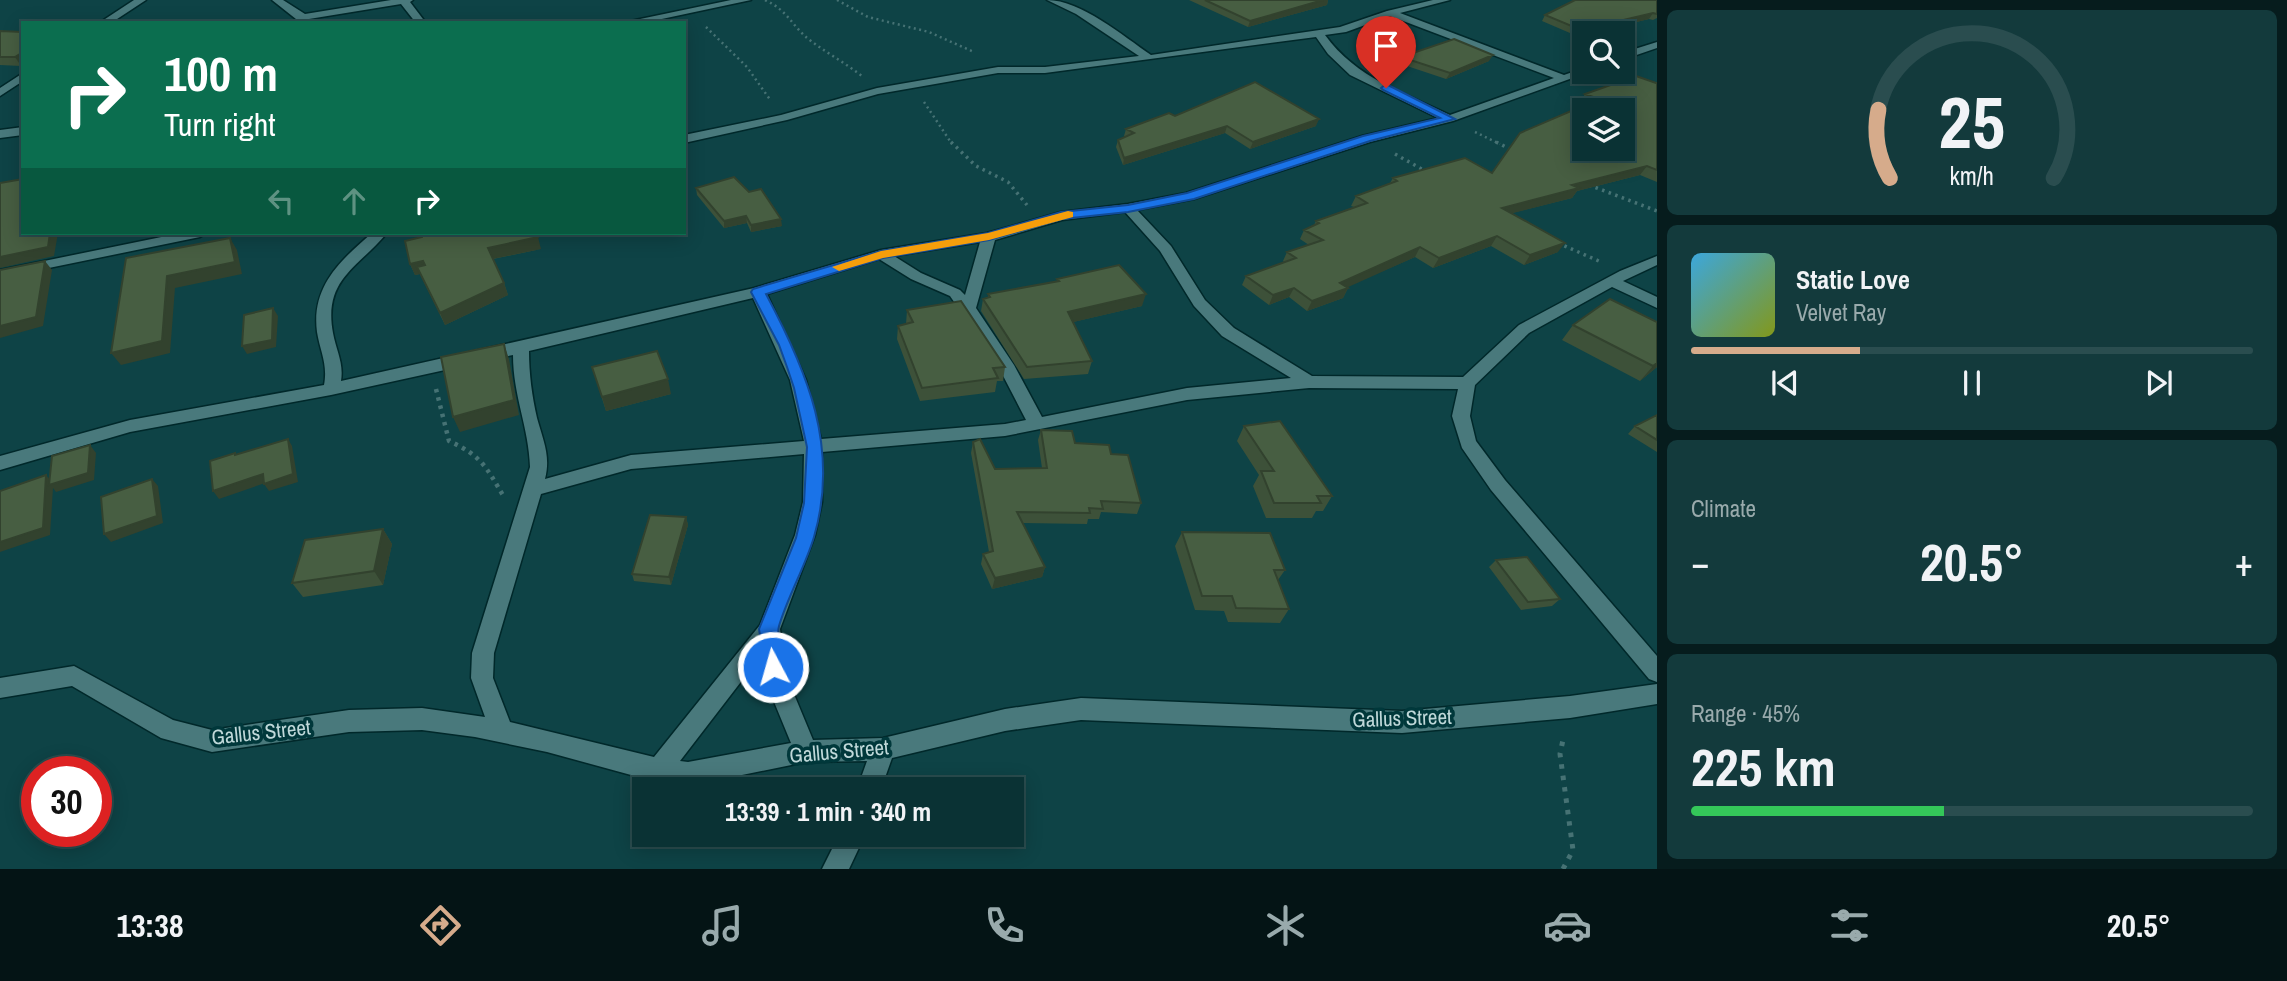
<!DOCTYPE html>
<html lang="en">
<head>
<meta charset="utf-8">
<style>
  :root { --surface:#0a3234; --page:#133a3c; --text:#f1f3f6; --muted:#99aaac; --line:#2a4d4f; --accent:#d6ab8b }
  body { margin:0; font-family:"Archivo Narrow",sans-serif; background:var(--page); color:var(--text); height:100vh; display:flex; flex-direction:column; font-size:26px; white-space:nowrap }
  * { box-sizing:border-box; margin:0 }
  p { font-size:23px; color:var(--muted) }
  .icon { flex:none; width:38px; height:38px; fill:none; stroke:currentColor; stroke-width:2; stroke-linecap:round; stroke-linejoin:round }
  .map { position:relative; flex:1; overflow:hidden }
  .side { display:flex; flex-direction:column; gap:10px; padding:10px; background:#061c1d; width:630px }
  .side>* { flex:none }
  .top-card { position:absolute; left:21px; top:21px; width:665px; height:214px; border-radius:0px; box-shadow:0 4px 18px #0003,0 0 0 2px var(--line); background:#0b6e4f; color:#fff; overflow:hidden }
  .controls { position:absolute; left:1572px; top:21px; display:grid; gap:14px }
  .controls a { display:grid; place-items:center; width:63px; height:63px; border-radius:0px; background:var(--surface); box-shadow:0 4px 18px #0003,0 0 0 2px var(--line); font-size:35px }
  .speed { position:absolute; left:21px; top:756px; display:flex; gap:14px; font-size:35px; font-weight:700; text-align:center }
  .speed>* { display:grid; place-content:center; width:91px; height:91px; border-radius:50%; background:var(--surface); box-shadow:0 4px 18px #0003,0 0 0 2px var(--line); line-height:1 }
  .speed .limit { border:10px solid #d22; background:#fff; color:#111 }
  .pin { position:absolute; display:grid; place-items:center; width:60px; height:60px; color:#fff; margin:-72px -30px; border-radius:50% 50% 50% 0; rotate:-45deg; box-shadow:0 0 7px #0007 }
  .pin .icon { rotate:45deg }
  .me { position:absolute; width:77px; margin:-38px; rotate:354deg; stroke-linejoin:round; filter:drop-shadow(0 0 5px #0008) }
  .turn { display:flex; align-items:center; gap:24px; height:147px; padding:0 28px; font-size:32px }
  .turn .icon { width:91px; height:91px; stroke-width:2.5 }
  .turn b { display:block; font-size:49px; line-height:60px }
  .lanes { display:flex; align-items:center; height:66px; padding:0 28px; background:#0003; justify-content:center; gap:35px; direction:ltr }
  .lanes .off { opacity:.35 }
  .big { font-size:52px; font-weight:700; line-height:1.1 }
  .side .tile { flex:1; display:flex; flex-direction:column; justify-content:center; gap:10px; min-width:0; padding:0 24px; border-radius:10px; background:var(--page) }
  .side .dial { align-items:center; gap:0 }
  .dial svg { height:182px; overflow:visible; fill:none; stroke:var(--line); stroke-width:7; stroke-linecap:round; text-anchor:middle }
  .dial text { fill:var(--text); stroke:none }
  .song { display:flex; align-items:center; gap:21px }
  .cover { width:84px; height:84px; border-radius:10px; background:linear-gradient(135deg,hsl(200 70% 55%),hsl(70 70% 35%)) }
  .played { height:7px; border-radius:4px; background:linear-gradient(90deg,var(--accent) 30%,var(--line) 30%) }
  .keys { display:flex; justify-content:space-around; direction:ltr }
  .heat { display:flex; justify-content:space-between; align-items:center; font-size:38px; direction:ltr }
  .charge { height:10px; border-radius:5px; background:linear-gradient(90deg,#34c759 45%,var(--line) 0) }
  .trip { position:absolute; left:632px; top:777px; width:392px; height:70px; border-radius:0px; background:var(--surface); box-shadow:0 4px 18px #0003,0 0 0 2px var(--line); font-weight:700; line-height:70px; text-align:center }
  .tabs { display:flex; height:112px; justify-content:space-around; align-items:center; background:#041415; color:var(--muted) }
  .tabs .icon { width:49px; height:49px }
  .tabs .on { color:var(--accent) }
  .tabs b { font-size:32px; color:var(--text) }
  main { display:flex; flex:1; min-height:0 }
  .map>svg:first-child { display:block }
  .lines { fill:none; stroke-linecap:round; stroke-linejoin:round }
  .street-casing { stroke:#00282a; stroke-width:3 }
  .path-far3 { stroke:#467274; stroke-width:2.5; stroke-dasharray:2 3.5; stroke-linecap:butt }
  .path-far2 { stroke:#467274; stroke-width:3.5; stroke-dasharray:2.5 4.5; stroke-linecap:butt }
  .path-far1 { stroke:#467274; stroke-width:4.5; stroke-dasharray:3.5 5; stroke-linecap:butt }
  .path { stroke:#467274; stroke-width:5; stroke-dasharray:4.5 7; stroke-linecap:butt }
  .street { fill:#49797c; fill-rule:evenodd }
  .wall { fill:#3d5139 }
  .shaded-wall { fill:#32422e }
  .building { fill:#475e42; stroke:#32422e; stroke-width:2; fill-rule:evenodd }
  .route { fill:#1a73e8; stroke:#114b97; stroke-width:2 }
  .slow { fill:#f59e0b }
  .labels { text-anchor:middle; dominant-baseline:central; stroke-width:7; stroke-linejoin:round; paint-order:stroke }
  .near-street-label { font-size:21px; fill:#bfd8d9; stroke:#00383b }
</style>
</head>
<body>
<main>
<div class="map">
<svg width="1657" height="869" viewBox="0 0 1657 869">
  <rect width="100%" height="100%" fill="#0e4346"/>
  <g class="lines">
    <defs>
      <path id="street" d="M134,0H146L111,23H99Z
        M272,0H283L305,14L391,0H413L410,2L426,23H416L401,4L309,19L311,23H301Z
        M731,0H751L643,23H621Z
        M1047,0C1081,0 1123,36 1151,55L1340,27L1387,11L1433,0H1450L1400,13L1564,75L1584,68V72H1589L1453,121L1370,142L1194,199L1137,210L1171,246L1205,300L1234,328L1312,376L1463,377L1519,325L1620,271L1657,256V265L1623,281L1657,297V308L1612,287L1529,333L1475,385L1470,416L1476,441L1505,480L1657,656V682L1649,679L1491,490L1462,448L1452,416L1458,389L1309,388L1187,400L1005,436L822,452V502L815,535L780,629L786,675L813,740L883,738L1005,709L1081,698L1402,711L1570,696L1657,684V704L1570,718L1402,733L1081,720L1005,731L892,758L881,789H857L867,761L806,762L688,786L642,778L547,752L475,737L422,730L349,732L212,752L161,738L72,686L0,698V678L74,666L173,720L212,730L349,710L422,708L485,717L471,678L472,653L530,467C529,428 513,396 513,355L331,395L130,432L0,470V456L130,420L324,385C328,364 320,351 317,332C311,286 341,260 372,233H387C358,268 323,279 333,333C336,350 344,363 341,381L754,288L881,250L987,233L1061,212L1128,204L1186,193L1362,136L1438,118L1350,75L1328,54L1316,37L1045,73H998L878,94L787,120L684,143V135L781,115L877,88L998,67H1045L1139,56L1076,14ZM1390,16L1554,78L1450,115C1404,93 1356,78 1325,35L1346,32ZM1125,212L1160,251L1194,306L1222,336L1291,378L1187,388L1042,417L1014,365L976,308L995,240L1062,220ZM980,242L965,295L960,290L921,273L894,256ZM879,259L911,279L950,296L998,366L1026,420L1005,424L821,439L806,380L767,294ZM753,298L790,380L804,441L631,455L545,479C551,456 543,440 537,418C532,396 529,374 529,351ZM804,454L803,502L795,535L760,625L654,757L510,722L493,678L494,653L541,494L631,469ZM760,657L770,692L791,743L688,762L680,761Z
        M1657,42V48L1622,60V53Z
        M23,73V81L0,96V88Z
        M23,127V135L0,138V130Z
        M181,233H207L200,237L0,278V270Z
        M839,835H865L849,869H822Z"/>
    </defs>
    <!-- street casing -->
    <use href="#street" class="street-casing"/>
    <!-- path-far3 -->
    <path class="path-far3" d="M765,0C789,11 792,27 811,41C827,53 845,63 862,76
      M837,0L868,17L929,32L974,52
      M706,27L747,67L771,101
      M924,102L952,144
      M1475,132L1500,144"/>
    <!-- path-far2 -->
    <path class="path-far2" d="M951,142L976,166L1008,182L1027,205
      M1496,142L1514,151
      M1395,154L1427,172
      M1589,185L1657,211
      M1558,243L1601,262"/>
    <!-- path-far1 -->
    <path class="path-far1" d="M436,389L449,441C482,456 486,467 504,497"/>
    <!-- path -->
    <path class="path" d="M1563,869L1573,850L1560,754L1564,735"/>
    <!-- street -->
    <use href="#street" class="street"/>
  </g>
  <!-- wall -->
  <path class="wall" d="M1189,0H1328L1327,5L1248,27Z
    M1657,0V18L1653,20L1649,19L1590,33H1584V35L1577,36L1542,21L1545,15Z
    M0,31L23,32V64L21,66L0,65Z
    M1401,57L1489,61L1446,79L1398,63Z
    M1657,83V182L1640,175L1577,191L1572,198L1512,213L1558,252L1524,265L1491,246L1433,268L1415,257L1346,287L1348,288L1343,298L1307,311L1289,297L1269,305L1242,285L1246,276L1284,262L1283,261L1287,252L1309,245L1300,239L1304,230L1314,225L1316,221L1354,207L1351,206L1356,196L1390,183L1393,178L1492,173L1586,105L1580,103L1585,94Z
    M1175,116L1316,126L1250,149L1225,133L1123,165L1116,147L1118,140L1126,137L1124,136L1126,129Z
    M696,188L782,226L751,232L747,223L724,228L697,195Z
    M541,249L493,259L504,283L508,295L445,325L420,274L415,275L410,264Z
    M1057,279L1142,306L1073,322L1092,361L1088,374L1024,379L981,311L983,299L988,298V294L1057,282Z
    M907,310L1005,367L1003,381H997L995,392L920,401L897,339L898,326L906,324Z
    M1657,322V367L1640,381L1562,340L1573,325Z
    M592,367L671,394L606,411Z
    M1657,415V452L1628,434L1635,426Z
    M1244,426L1332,496L1323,511H1316L1312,518H1266L1253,486L1259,475L1237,441Z
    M1041,430L1075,443L1111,454L1141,503L1137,514L1101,512L1099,519H1088L1087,524L1023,523L1045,567L1042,577L992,589L981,564L983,554L989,552L971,453L973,442L995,469L1042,468L1038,440Z
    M686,517L688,525L671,585L634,581L632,574Z
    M383,529L392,544L383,585L303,597L292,583Z
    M1182,532L1285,570L1278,580L1289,609L1280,623L1228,622L1224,611L1195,610L1175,546Z
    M1496,560L1560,599L1552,606L1521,610L1489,567Z"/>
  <!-- shaded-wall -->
  <path class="shaded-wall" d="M1323,0H1328L1327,5L1248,27L1250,21Z
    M1653,13L1649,19L1590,33H1584V35L1577,36L1581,30Z
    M23,52V64L21,66L15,57Z
    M1493,55L1489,61L1446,79L1450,73Z
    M1319,119L1316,126L1250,149L1253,142Z
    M1227,126L1225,133L1123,165L1124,158Z
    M1647,166L1640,175L1577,191L1572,198L1497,217L1502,208L1572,185Z
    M746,216L747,223L724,228V221Z
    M781,219L782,226L751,232V225Z
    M50,233H58L54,256L0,268V257Z
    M1497,236L1491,246L1433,268L1439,258Z
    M538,237L541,249L492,259L488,248Z
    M230,238L237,250L242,274L175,288L170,353L121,365L111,353L167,276Z
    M1565,243L1558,252L1524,265L1530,255Z
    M1420,247L1415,257L1335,293L1340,283Z
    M45,261L52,270L43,326L0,338V326Z
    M423,261L428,273L417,267L420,274L415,275L410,264Z
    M504,283L508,295L445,325L440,313Z
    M1294,288L1289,297L1269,305L1273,295Z
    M1348,288L1343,298L1307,311L1312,301Z
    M1146,294L1142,306L1065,324L1068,312Z
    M273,308L278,316L276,347L247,354L242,346Z
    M504,344L509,359L519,415L460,432L453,417Z
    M1657,363V367L1640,381L1653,366Z
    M668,379L671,394L606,411L602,397Z
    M288,439L292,446L298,482L269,491L264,484Z
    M90,445L96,453L94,480L56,492L53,488L50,535L0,552V542L46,475L53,483Z
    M263,474L268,482L219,499L213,491Z
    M152,479L158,486L163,523L111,542L104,534Z
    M686,517L688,525L671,585L669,577Z
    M383,529L392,544L383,585L374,571Z
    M1045,567L1042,577L992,589L995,578Z"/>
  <!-- building -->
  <path class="building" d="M1205,0H1323L1250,21Z
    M1575,0H1657V14L1653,13L1581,30L1545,15Z
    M0,31L23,32V52L15,57H0Z
    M1454,39L1493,55L1450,73L1401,57Z
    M1636,76L1656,83H1657V170L1647,166L1572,185L1579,188L1502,208L1565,243L1530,255L1497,236L1439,258L1420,247L1340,283L1348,288L1312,301L1294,288L1273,295L1246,276L1296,258L1287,252L1323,240L1304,230L1319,223L1316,221L1367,203L1356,196L1397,181L1393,178L1465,158L1492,173L1520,133L1599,99L1585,94ZM1584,110H1622V149H1584Z
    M1255,82L1319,119L1253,142L1227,126L1124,158L1118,140L1134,133L1126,129L1169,113L1175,116Z
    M734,177L749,192L761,189L781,219L751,225L746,216L724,221L696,188Z
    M23,179V233H50L48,247L0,257V183Z
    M422,233H536L538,237L488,248L504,283L440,313L417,267L425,265L423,261L410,264L405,241L422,237Z
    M230,238L235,262L167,276L162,341L111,353L126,258Z
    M45,261L36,317L0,326V270Z
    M1119,265L1146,294L1068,312L1092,361L1027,367L983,299L990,297L988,294L1059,281L1057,279Z
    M1610,299L1657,322V363L1653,366L1573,325Z
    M961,301L1005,367L993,368L998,378L922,388L898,326L913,322L907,310Z
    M273,308L272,340L242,346L244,315Z
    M504,344L514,400L453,417L441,357Z
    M657,351L668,379L602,397L592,367Z
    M1657,415V440L1635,426Z
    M1280,421L1332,496H1317L1321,503H1274L1261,471H1274L1244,426Z
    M1041,430L1072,431L1075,443L1109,445L1111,454L1128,455L1141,503L1101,501L1103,509L1089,508L1090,513L1017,512L1045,567L995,578L983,554L993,551L973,442L980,439L995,469L1047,468Z
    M288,439L293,474L264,484L263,474L213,491L210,461L235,453V455Z
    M90,445L88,473L49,485L52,456Z
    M46,475L43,528L0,542V491Z
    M152,479L157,516L104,534L101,497Z
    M650,515L686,517L669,577L632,574Z
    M383,529L374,571L292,583L305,540Z
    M1182,532L1270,533L1285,570H1274L1289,609L1236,608L1232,596H1202Z
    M1527,557L1560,599L1528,602L1496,560Z"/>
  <!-- route -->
  <path class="route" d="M1386,84L1455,119L1370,141L1194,199L1128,212L1062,219L989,240L883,258L766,294C807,371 840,448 814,537C805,567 788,596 779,626C775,641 787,658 780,673L773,676L766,673L759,629L796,538L804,503L807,447L794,388L787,367L779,345L751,292L753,289L881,251L988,233L1061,212L1128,205L1187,193L1363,136L1440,118L1383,90L1381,88Z"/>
  <!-- slow -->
  <path class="slow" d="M1068,211L1073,212V217L989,240L883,258L839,271L832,267L881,251L988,233Z"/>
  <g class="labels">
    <!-- near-street labels -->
    <g class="near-street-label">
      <text transform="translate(1402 718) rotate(-2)">Gallus Street</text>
      <text transform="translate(261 732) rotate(-6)">Gallus Street</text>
      <text transform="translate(839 751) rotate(-5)">Gallus Street</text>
    </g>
  </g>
</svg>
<div class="controls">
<a><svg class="icon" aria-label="search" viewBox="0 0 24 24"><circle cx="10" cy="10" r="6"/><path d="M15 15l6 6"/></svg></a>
<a><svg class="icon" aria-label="layers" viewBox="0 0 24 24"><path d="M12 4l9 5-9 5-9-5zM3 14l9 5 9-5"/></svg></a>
</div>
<div class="speed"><div class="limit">30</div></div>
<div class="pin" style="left:1386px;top:88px;background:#d93025"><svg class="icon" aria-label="arrive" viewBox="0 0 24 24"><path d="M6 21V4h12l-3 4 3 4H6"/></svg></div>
<svg class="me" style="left:773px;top:667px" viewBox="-20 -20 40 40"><circle r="17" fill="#1a73e8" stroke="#fff" stroke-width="3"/><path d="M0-11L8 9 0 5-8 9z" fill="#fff"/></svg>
<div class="trip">13:39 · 1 min · 340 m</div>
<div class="top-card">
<div class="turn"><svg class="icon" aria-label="right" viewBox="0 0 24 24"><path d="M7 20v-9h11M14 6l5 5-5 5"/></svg><div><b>100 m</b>Turn right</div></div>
<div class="lanes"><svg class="icon off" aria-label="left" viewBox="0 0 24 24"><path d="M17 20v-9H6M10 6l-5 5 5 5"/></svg><svg class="icon off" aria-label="ahead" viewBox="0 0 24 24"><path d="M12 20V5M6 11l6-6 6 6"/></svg><svg class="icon" aria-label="right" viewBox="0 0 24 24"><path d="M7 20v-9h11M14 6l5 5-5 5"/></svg></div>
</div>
</div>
<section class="side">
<div class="tile dial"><svg viewBox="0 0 100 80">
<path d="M14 69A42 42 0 1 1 86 69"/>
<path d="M14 69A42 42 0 0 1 9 39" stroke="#d6ab8b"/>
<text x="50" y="56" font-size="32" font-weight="700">25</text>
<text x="50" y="72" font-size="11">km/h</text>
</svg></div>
<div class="tile">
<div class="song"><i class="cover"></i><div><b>Static Love</b><p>Velvet Ray</p></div></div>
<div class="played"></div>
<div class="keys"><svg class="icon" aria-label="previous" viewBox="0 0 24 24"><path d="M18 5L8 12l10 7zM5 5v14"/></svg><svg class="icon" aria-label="pause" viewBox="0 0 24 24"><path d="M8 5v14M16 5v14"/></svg><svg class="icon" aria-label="next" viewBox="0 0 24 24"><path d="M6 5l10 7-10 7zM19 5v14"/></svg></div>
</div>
<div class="tile"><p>Climate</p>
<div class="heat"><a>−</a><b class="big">20.5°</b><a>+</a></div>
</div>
<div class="tile"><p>Range · 45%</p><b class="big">225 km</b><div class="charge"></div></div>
</section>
</main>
<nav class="tabs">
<b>13:38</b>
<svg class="icon on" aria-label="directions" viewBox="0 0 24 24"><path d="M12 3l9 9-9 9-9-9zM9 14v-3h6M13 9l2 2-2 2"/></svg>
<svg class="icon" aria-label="music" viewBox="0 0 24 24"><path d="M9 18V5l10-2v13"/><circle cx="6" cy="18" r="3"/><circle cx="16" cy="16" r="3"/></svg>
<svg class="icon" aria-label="phone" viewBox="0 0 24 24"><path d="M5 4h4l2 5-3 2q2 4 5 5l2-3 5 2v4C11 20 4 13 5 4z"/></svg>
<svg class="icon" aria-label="climate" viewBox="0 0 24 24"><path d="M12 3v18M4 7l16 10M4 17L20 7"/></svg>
<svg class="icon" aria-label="car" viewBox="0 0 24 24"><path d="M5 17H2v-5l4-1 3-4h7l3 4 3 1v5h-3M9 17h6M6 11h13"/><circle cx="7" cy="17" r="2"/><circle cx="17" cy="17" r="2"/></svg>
<svg class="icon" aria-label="filters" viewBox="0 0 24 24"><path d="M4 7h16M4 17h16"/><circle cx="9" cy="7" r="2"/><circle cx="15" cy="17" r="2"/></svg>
<b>20.5°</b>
</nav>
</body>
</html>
